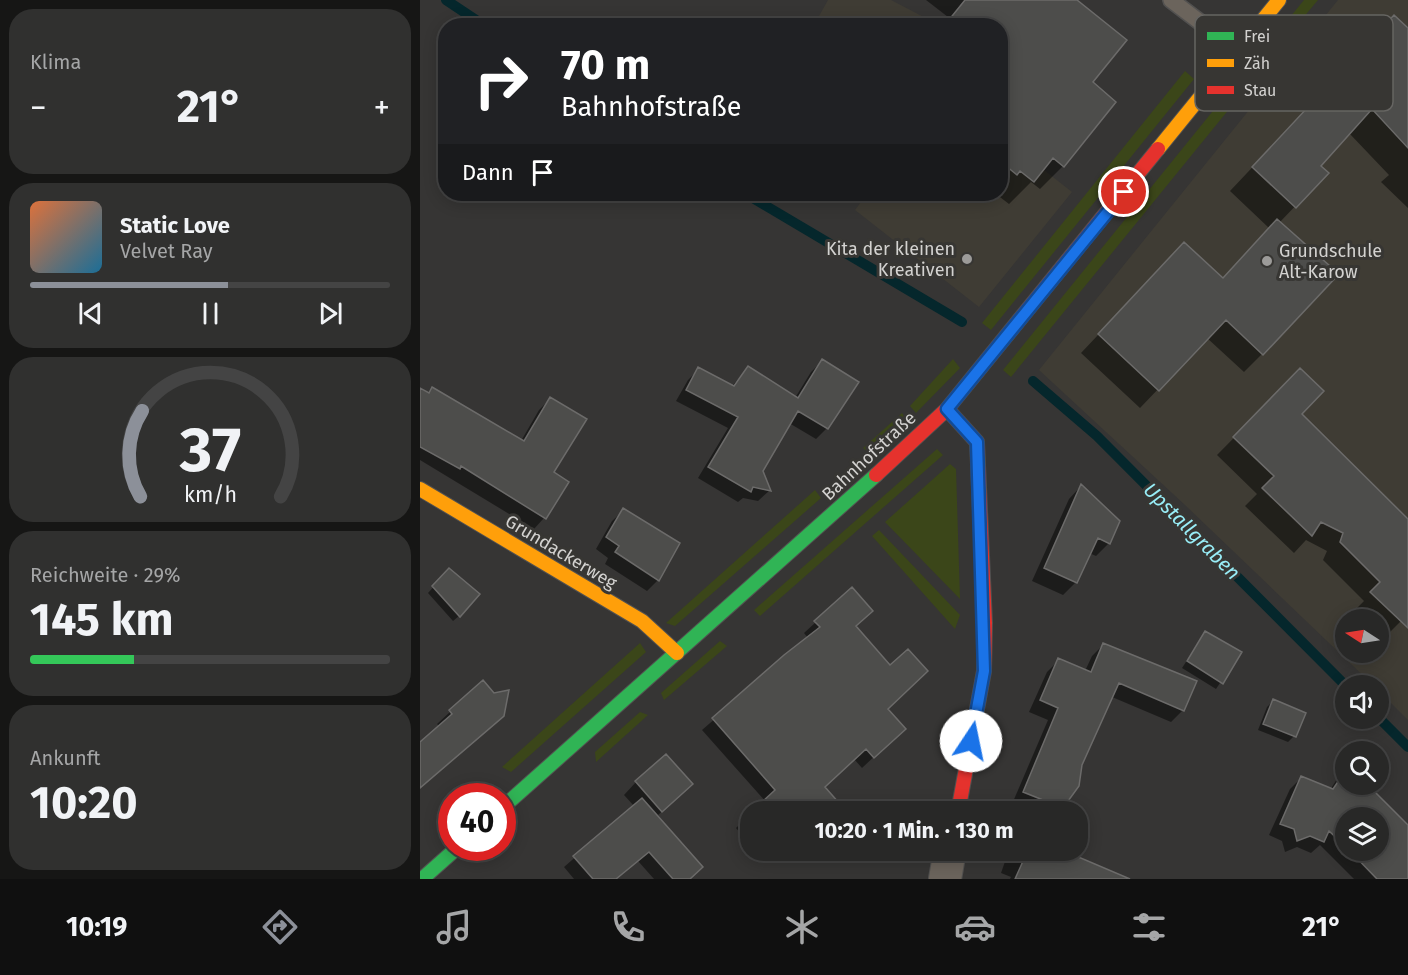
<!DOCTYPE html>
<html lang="de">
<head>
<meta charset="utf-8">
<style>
  :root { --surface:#282827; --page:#30302f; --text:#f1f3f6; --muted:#a5a6a7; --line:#444; --accent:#8c9099 }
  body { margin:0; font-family:"Fira Sans",sans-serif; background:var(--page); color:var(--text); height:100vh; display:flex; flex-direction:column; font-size:22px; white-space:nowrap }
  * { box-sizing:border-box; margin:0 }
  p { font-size:20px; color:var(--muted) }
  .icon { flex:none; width:33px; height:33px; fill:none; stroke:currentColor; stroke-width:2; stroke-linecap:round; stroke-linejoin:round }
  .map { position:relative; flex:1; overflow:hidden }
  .sheet { display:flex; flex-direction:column; gap:9px; padding:9px; background:#161615; width:420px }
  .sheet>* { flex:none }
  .guide { position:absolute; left:18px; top:18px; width:570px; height:183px; border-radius:24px; box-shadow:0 3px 15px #0003,0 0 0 2px var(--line); background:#202124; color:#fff; overflow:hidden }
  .needle { width:39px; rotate:282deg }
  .buttons { position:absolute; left:915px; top:609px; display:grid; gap:12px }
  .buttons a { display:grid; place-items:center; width:54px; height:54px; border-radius:50%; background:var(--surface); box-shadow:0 3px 15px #0003,0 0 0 2px var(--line); font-size:30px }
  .speed { position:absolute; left:18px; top:783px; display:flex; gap:12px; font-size:30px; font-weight:700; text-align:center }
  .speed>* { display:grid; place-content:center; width:78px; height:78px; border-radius:50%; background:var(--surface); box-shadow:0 3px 15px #0003,0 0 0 2px var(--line); line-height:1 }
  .speed .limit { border:9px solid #d22; background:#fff; color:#111 }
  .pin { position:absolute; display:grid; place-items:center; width:51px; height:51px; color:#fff; margin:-26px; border:3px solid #fff; border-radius:50%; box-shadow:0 2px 6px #0007 }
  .me { position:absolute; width:66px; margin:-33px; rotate:11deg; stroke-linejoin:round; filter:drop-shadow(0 0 4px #0008) }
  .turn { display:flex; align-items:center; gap:21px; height:126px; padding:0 24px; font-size:27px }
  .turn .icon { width:78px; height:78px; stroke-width:2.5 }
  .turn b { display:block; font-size:42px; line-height:51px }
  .then { display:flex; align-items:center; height:57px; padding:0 24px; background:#0003; gap:12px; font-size:22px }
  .big { font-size:45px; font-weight:700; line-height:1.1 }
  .sheet .tile { flex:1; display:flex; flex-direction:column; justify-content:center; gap:9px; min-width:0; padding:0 21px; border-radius:24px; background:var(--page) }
  .sheet .dial { align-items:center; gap:0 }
  .dial svg { height:156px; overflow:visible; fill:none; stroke:var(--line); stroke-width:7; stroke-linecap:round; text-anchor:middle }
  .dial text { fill:var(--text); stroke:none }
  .song { display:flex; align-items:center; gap:18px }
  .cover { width:72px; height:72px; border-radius:9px; background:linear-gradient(135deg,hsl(20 70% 55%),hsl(200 70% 35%)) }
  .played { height:6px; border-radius:3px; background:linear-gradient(90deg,var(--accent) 55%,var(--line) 55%) }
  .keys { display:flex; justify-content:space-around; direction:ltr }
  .heat { display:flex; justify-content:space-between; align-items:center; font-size:33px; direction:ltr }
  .charge { height:9px; border-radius:4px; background:linear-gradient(90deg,#34c759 29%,var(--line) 0) }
  .trip { position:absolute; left:320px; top:801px; width:348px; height:60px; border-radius:24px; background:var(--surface); box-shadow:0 3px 15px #0003,0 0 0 2px var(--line); font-weight:700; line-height:60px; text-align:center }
  .dock { display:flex; height:96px; justify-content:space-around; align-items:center; background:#101010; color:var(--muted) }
  .dock .icon { width:42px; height:42px }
  .dock .active { color:var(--accent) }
  .dock b { font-size:27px; color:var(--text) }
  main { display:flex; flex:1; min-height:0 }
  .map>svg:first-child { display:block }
  .built { fill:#3f3c34; fill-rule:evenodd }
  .green { fill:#3b4619 }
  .shadow { fill:#0007; fill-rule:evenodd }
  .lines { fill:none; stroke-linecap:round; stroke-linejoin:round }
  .stream { stroke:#05272c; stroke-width:10 }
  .building { fill:#4d4d4b; stroke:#6c6b6a; stroke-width:1.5 }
  .lane-casing { stroke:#525150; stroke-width:18 }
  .street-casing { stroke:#525150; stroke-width:34 }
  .fast-casing { stroke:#525150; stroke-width:16 }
  .slow-casing { stroke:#525150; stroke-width:16 }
  .jam-casing { stroke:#525150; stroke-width:16 }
  .lane { stroke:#6b645c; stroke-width:15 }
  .street { stroke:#6b645c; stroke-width:32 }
  .fast { stroke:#30b455; stroke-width:14 }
  .slow { stroke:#ff9f0a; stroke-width:14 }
  .jam { stroke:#e5322d; stroke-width:14 }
  .route-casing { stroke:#114b97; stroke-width:15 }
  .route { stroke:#1a73e8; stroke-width:10 }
  .poi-dot { fill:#9c9b99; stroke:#373633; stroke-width:2 }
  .labels { text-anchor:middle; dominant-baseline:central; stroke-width:6; stroke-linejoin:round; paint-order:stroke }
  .poi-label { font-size:18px; fill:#d3d2d0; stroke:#373633; text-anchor:end }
  .street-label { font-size:18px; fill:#d3d2d0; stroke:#373633 }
  .water-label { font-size:20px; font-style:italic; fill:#98edf7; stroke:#373633 }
  .key { fill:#373633; stroke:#666562; stroke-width:1.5 }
  .key-label { font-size:16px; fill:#d3d2d0 }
</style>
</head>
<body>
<main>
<section class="sheet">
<div class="tile"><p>Klima</p>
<div class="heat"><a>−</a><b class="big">21°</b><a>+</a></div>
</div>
<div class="tile">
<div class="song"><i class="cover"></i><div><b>Static Love</b><p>Velvet Ray</p></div></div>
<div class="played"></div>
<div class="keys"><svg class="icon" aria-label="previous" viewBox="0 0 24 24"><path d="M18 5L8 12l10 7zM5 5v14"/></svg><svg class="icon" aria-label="pause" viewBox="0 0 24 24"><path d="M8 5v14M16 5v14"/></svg><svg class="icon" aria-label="next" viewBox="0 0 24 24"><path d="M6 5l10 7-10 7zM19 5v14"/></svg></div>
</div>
<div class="tile dial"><svg viewBox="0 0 100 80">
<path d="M14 69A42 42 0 1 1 86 69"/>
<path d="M14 69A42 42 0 0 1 15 25" stroke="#8c9099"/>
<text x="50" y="56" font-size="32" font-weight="700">37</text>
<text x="50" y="72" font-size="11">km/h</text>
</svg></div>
<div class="tile"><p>Reichweite · 29%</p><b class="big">145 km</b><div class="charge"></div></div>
<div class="tile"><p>Ankunft</p><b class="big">10:20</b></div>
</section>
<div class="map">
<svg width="988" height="879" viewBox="0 0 988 879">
  <rect width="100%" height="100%" fill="#363534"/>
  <!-- built -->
  <path class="built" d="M408,0H471L519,25H394Z
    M918,0H988V720L959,691L958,686L953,685L765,505L619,370ZM926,620H958V652H926Z
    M581,161L600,171L624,170L652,192L559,307L435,210L447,194H580Z"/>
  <!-- green -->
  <path class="green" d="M884,0H898L862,43L854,37Z
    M765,71L774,79L571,330L562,323Z
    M801,101L810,108L591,377L583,370Z
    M533,359L540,368L496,413L490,406Z
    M482,413L488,421L450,454L443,448Z
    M517,449L523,455L340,616L334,610Z
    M530,464L536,469L540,599L465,522Z
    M395,490L401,498L255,626L246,623Z
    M459,530L540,615L535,629L452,536Z
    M300,641L307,646L244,700L241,693Z
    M220,643L226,652L91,772L82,767Z
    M220,712L228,715L176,762L175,752Z"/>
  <!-- shadow -->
  <path class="shadow" d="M506,0H655L671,83L643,166L620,189L611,182L589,204L576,194H580V26H522L528,17Z
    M974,17L988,30V208L961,182L969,175L929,133L899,166L907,173L859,223L842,354L824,372L787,338L720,408L661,353L746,263L802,280L849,228L810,191Z
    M402,361L437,382L407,428L396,439L369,423L341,471L349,491L338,501L323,498L318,502L278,478L308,428L256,401L268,380L279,369L312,386L328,368L375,398L391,372Z
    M880,371V414L988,521V614L963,639L958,634V620H943L934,611L944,601L903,560L907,551L886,540L874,553L825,506L837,494L797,455Z
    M12,388L101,441L119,410L130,399L132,473L147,482L124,518L114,529L0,460V389L7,394Z
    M661,486L689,543L676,556L669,553L656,582L643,595L612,581L649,499Z
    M204,510L238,580L227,591L185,564L188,558L176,549L192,521Z
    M29,570L39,616L33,621L8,593Z
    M432,589L434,627L466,709L473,739L442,768L434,759L345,801L282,730L388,638L384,633Z
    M785,633L820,653L796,689L762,668Z
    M684,644L763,710L751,722L692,697L641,812H604L605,809L592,804L628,720L609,712L627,672L639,660L665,671L672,656Z
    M63,682L0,788V744L20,727L17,724L30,712Z
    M853,701L874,736L868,742L838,730L847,707Z
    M926,765V784L951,790L988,827V879H934L900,845L891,853L877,847L865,852L862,841L849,835L870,789L881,778L910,790ZM926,818H958V850H926Z
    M216,782L258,797L238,815L281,867L269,879H234L218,861L196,879H154L144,867L214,806L204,795Z
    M330,814V844L316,828Z
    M589,850H646L645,853L679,879H590L591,877L581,873Z"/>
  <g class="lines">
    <!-- stream -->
    <path class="stream" d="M26,0L65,26
      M326,194L542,322
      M613,381L677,436L926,686
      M958,717L988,747"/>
  </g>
  <!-- building -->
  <path class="building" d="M545,0H657L707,40L673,82L696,102L644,167L633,158L614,182L600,171L597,175L580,161V26H524Z
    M974,15L988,28V148L952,109L901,166L909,173L876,208L832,167Z
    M857,219L919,274L843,355L806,320L739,391L678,334L764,242L803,278Z
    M402,359L439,382L408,429L378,411L343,471L351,491L333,487L331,492L288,467L318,417L266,390L278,367L314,386L328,366L378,398Z
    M880,368L904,391L882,414L988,519V628L950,592L960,582L920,542L923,533L901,522L892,536L842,488L854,476L813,437Z
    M12,387L104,441L130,397L167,419L134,472L149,482L126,519L41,466L40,469L0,447V388L9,393Z
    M661,484L700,521L690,544L678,538L657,583L624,568Z
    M203,508L260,543L239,581L195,552L199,546L186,537Z
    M29,568L60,594L40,617L12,586Z
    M432,587L453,611L436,626L470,665L488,649L508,671L468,709L486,729L454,758L446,749L405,787L427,812H331L355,790L292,718L364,655L400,627L394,621Z
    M785,631L822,652L803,684L767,661Z
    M683,643L777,681L764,711L699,683L662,765L659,786L643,808L603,792L638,708L620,700L638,658L671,672Z
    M63,680L74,693L89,690L84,716L0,788V742L32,714L29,710Z
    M853,699L886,713L876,737L843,724Z
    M246,754L273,784L242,812L215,781Z
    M926,770V784H956L953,790L988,825V879H957L929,850H958V818H926V847L909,831L904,842L890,836L877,841L874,829L860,824L881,776L913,789Z
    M222,798L283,867L270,879H253L229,852L196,879H173L153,856Z
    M608,850H642L710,879H595Z"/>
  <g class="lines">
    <defs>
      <path id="lane" d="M751,0L818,51"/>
      <path id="street" d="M525,879L530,850"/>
      <path id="fast" d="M82,808L456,475
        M2,879L37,848"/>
      <path id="slow" d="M738,149L859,0
        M0,489L222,621L257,653"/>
      <path id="jam" d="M527,409L557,442L565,623L564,671L538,812
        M456,475L527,409L738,149"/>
    </defs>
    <!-- lane casing -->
    <use href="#lane" class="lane-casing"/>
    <!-- street casing -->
    <use href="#street" class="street-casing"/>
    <!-- fast casing -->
    <use href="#fast" class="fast-casing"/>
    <!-- slow casing -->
    <use href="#slow" class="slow-casing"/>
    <!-- jam casing -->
    <use href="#jam" class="jam-casing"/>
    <!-- lane -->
    <use href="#lane" class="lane"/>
    <!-- street -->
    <use href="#street" class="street"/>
    <!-- fast -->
    <use href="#fast" class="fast"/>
    <!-- slow -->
    <use href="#slow" class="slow"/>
    <!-- jam -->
    <use href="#jam" class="jam"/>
  </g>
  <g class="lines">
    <defs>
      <path id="route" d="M551,741L564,671L557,442L527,409L704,192"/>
    </defs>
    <!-- route casing -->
    <use href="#route" class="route-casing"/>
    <!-- route -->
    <use href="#route" class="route"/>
  </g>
  <!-- markers -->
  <g class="poi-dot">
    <circle cx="547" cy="259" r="6"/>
    <circle cx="847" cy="261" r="6"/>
  </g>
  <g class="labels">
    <!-- poi labels -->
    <g class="poi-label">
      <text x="535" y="249">Kita der kleinen<tspan x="535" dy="21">Kreativen</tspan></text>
      <text x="859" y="251" text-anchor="start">Grundschule<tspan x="859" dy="21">Alt-Karow</tspan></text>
    </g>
    <!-- street labels -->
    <g class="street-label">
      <text transform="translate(449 456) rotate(-43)">Bahnhofstraße</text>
      <text transform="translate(141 552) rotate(31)">Grundackerweg</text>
    </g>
    <!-- water labels -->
    <g class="water-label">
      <text transform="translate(772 531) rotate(45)">Upstallgraben</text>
    </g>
  </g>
  <!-- legend -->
  <rect x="775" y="15" width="198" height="96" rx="9" class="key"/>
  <rect x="787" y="32" width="27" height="8" fill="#30b455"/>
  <rect x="787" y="59" width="27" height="8" fill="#ff9f0a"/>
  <rect x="787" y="86" width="27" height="8" fill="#e5322d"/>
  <g class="key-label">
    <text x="824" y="42">Frei</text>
    <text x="824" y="69">Zäh</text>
    <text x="824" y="96">Stau</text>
  </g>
</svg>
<div class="buttons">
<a><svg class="needle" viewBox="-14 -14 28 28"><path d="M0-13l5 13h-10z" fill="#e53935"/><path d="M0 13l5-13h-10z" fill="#a5a6a7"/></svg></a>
<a><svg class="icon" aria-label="sound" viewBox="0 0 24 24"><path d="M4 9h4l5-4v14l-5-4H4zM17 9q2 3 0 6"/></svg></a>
<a><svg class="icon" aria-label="search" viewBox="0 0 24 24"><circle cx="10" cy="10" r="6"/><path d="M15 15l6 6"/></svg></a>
<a><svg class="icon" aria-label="layers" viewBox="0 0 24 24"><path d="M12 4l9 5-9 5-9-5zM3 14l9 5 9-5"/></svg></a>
</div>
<div class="speed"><div class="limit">40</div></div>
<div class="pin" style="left:704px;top:192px;background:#d93025"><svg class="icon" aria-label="arrive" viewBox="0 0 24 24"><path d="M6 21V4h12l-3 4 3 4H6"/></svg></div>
<svg class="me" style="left:551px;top:741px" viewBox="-20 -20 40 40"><circle r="19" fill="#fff"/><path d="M0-13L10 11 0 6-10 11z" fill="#1a73e8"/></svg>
<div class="trip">10:20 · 1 Min. · 130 m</div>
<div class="guide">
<div class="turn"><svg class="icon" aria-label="right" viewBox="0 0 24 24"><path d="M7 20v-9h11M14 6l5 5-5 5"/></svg><div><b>70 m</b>Bahnhofstraße</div></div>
<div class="then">Dann<svg class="icon" aria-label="arrive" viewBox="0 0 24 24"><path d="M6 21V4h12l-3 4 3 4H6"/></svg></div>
</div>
</div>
</main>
<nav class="dock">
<b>10:19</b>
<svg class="icon active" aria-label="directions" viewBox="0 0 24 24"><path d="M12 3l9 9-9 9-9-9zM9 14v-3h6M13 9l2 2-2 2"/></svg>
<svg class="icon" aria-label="music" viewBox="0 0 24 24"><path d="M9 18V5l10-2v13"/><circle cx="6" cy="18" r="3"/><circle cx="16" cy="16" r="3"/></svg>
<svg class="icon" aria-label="phone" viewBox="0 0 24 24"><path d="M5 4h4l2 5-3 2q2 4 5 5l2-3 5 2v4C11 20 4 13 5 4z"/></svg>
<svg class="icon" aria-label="climate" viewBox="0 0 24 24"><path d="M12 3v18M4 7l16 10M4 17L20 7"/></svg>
<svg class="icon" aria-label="car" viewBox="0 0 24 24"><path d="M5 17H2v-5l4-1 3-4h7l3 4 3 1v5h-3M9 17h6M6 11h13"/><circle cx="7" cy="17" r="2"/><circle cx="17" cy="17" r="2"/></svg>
<svg class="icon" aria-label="filters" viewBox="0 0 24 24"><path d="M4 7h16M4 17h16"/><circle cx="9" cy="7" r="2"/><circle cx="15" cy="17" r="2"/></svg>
<b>21°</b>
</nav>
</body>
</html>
